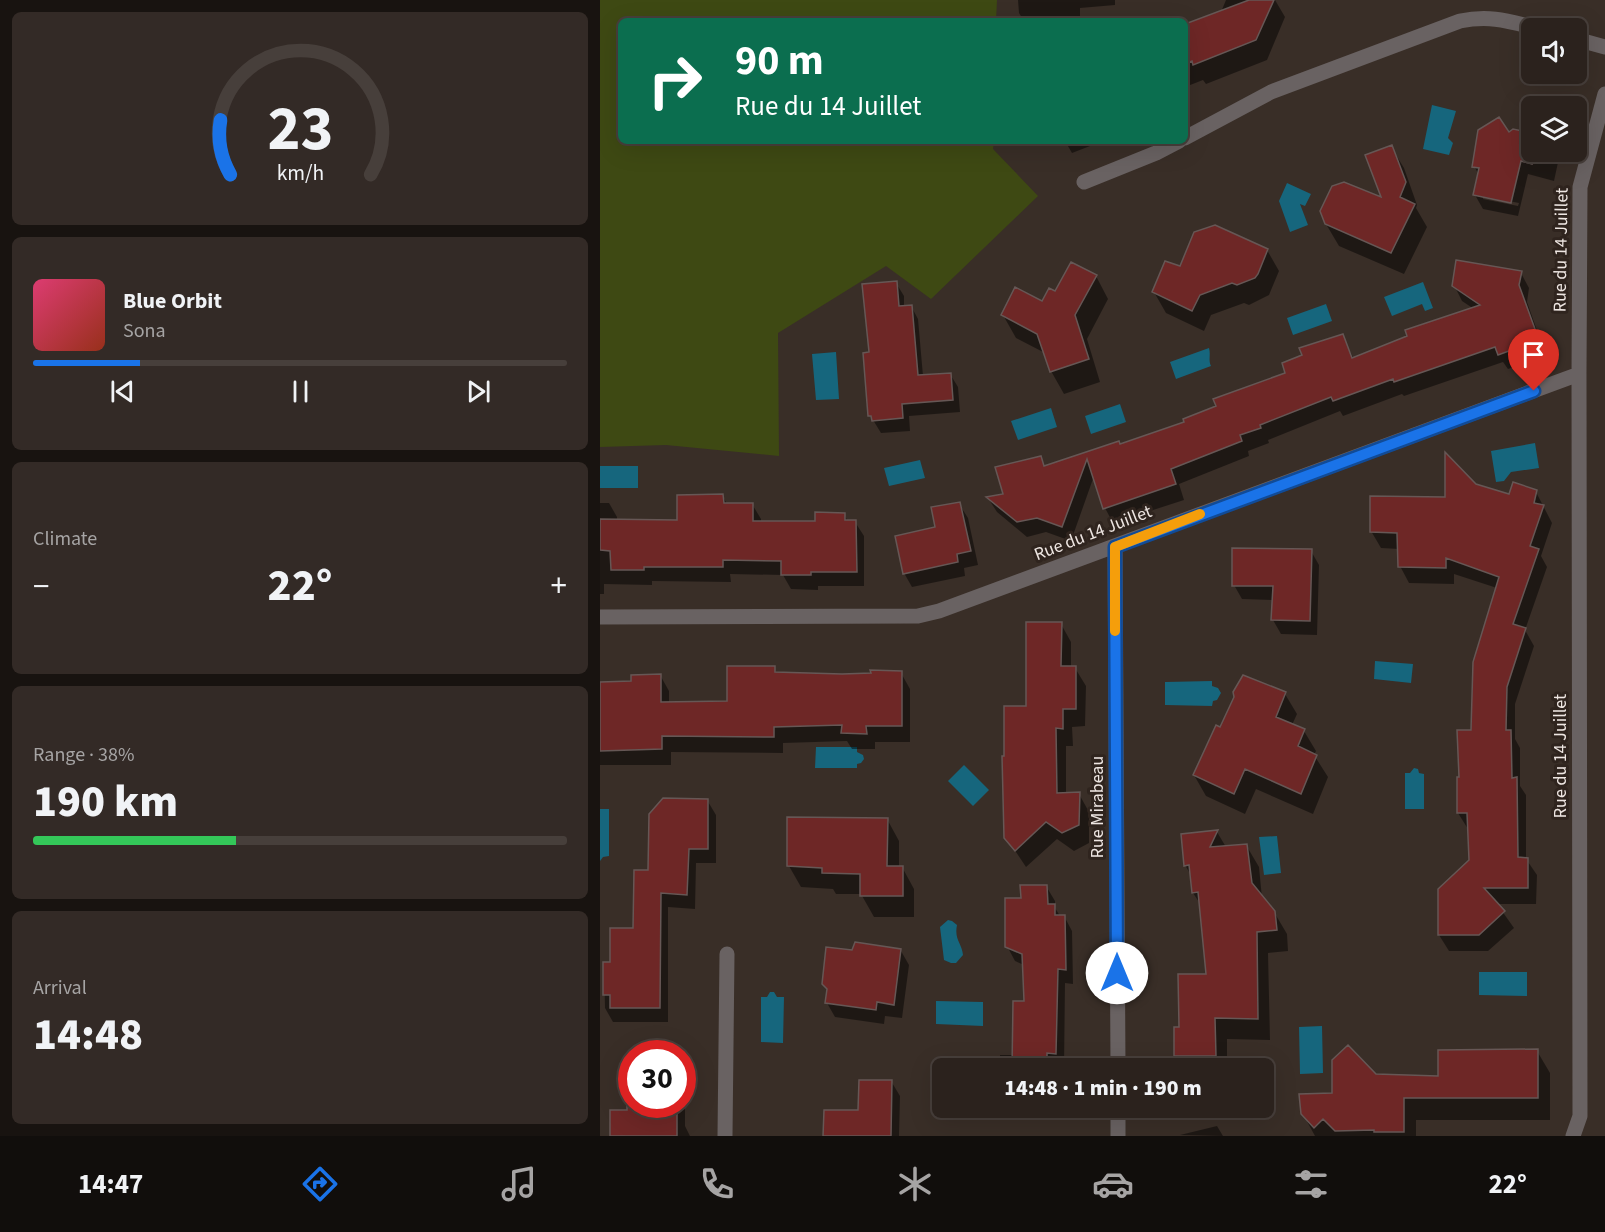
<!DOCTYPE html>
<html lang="en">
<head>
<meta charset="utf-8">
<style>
  :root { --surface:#2b221d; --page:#332a26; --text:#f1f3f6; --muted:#a6a4a4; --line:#473f3b; --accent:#1a73e8 }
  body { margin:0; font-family:"Source Sans 3",sans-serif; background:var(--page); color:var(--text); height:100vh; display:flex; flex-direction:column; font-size:22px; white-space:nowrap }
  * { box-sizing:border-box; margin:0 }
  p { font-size:20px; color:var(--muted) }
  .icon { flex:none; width:33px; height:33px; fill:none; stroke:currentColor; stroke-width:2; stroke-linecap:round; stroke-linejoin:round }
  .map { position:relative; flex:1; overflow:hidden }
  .details { display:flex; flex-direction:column; gap:12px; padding:12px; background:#181310; width:600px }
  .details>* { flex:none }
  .banner { position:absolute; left:18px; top:18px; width:570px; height:126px; border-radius:9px; box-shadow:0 6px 24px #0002,0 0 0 2px var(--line); background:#0b6e4f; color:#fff; overflow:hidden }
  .buttons { position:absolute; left:921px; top:18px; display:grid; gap:12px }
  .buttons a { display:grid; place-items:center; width:66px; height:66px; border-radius:9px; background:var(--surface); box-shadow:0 6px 24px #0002,0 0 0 2px var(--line); font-size:30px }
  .speed { position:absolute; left:18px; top:1040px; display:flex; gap:12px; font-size:30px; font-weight:700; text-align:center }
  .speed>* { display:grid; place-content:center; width:78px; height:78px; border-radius:50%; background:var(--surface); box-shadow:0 6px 24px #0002,0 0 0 2px var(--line); line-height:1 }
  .speed .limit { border:9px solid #d22; background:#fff; color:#111 }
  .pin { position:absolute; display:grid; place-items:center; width:51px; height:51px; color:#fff; margin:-62px -26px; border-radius:50% 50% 50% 0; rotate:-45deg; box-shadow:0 0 6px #0007 }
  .pin .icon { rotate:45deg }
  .me { position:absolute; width:66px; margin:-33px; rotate:0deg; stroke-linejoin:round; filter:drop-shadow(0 0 4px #0008) }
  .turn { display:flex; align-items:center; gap:21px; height:126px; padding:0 18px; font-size:27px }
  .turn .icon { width:78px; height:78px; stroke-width:2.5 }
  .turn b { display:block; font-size:42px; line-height:51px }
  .big { font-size:45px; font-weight:800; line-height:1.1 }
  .details .widget { flex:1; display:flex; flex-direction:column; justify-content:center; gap:9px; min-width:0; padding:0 21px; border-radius:9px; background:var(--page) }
  .details .dial { align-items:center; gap:0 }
  .dial svg { height:156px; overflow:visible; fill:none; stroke:var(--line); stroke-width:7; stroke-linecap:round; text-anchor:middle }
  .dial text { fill:var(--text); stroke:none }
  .song { display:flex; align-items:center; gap:18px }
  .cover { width:72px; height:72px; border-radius:9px; background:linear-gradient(135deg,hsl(340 70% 55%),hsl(10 70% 35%)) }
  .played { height:6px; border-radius:3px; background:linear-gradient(90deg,var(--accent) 20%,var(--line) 20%) }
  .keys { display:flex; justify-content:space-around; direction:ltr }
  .heat { display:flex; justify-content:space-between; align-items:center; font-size:33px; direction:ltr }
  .charge { height:9px; border-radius:4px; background:linear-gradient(90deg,#34c759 38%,var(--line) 0) }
  .trip { position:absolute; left:332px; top:1058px; width:342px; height:60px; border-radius:9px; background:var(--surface); box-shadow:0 6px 24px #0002,0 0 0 2px var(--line); font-weight:800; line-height:60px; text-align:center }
  .dock { display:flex; height:96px; justify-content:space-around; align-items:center; background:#110e0c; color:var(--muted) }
  .dock .icon { width:42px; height:42px }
  .dock .selected { color:var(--accent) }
  .dock b { font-size:27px; color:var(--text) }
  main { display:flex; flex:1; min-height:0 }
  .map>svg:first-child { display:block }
  .green { fill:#3e4913 }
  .water { fill:#16667d }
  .shadow { fill:#0007; fill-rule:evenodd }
  .building { fill:#6e2726; stroke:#665755; stroke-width:1.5 }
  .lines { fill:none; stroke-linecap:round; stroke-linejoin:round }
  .minor { stroke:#696262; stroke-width:15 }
  .route-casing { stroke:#114b97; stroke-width:15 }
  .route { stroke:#1a73e8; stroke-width:10 }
  .slow { stroke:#f59e0b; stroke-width:10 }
  .labels { text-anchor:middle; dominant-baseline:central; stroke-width:6; stroke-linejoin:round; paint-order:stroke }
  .street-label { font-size:18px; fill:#eee6e2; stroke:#2f241e }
</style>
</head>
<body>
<main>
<section class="details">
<div class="widget dial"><svg viewBox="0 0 100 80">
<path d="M14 69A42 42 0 1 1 86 69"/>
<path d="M14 69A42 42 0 0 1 9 41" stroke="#1a73e8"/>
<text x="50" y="56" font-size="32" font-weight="700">23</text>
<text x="50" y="72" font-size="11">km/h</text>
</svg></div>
<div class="widget">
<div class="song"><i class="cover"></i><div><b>Blue Orbit</b><p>Sona</p></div></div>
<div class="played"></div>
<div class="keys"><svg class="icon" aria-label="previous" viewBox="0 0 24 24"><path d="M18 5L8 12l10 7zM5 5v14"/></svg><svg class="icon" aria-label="pause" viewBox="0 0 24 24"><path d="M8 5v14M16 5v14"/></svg><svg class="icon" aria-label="next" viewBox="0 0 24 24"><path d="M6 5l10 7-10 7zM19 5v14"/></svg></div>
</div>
<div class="widget"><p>Climate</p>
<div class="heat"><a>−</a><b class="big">22°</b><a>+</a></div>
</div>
<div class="widget"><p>Range · 38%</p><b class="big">190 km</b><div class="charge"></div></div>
<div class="widget"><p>Arrival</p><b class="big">14:48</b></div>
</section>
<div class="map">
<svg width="1005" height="1136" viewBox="0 0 1005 1136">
  <rect width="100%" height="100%" fill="#392e27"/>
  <!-- green -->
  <path class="green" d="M0,0H397L396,21H21V141H394L393,149L438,196L331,299L286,266L178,333L179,456L66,445L0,447Z"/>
  <!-- water -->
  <path class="water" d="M832,105L856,111L848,138L853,143L849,155L823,149Z
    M687,183L711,194L705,206L700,204L708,225L690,232L679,201Z
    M823,282L833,308L825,311L822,304L792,316L784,297Z
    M726,304L732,321L693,335L687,318Z
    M609,348C611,355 608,360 611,366L576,379L570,362Z
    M236,352L239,399L216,400L212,354Z
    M520,404L526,422L491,434L485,416Z
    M451,408L457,427L418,440L411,421Z
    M935,443L939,468L911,472L904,481L896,482L891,451Z
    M320,460L325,478L289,486L284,468Z
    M0,466H38V488H0Z
    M775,661L813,664L811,683L774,679Z
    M612,681V686L618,688L621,693L617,700L613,701L612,706L565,705V682Z
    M216,747H257V752L263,755L264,759L261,763L257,764V768H215Z
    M364,765L389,790L373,806L348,781Z
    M814,768L818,769L819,773L824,774V809H805V773H810Z
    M0,809H9V856L3,857L0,861Z
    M677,836L681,873L664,875L659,837Z
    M348,920L352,921L357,925C354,940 362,943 363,955L356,963H351L344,960L340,927Z
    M879,972H927V996L879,995Z
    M170,992H174L177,997H184L183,1043L161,1042V997H167Z
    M336,1001L383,1002V1026L336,1024Z
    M722,1026L723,1073L700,1074L699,1027Z"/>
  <!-- shadow -->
  <path class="shadow" d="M418,0H515V5L480,8V21H424L419,13Z
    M626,0H675L685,17L667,60L606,84L603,80L585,87V26L621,12Z
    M909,134L932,152L960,153L954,181L928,174L918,216L883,209L875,195L879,175L874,166ZM883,196L919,203L918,206L883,199Z
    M465,141H503L472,153Z
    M791,147L804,168L817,205L816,208L827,227L804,274L739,246L726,224L784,200Z
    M667,250L679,271L669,295L649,305L644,303L611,315L604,331L566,313L554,292L581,268Z
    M921,273L929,288L927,302L946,356L908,369L903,362L804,396L802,394L743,416L740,411L668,440L669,443L648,451L649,456L579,484L584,500L513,523L505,508L494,476L471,541L446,532L427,537L397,512L388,498L405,495L440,458L445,467L586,423L687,374L704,356L742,336L754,359L874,309L862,301L854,285Z
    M496,276L508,299L487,339L500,382L464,394L451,371L445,353L416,338L403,315L443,303L456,293Z
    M296,283L304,296V307L311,306L318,319L323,376L350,374L358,387L360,412L309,416L310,431L281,433L270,415V354Z
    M876,485L910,496L936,492L952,523L941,556L947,567L925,630L934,646L915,704V739L920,748V786L926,795V859L937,875L936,904H897L914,928L888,951H849L839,935L870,861L868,829L858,813L897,588L854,574V584L809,583L800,566L799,549L781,548L771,531Z
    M122,495L127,504H152L161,519V522H216L244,514L248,522H255L264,536V586H218V590L191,589L183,575L130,574L131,582L52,581V585L4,584V594H0V503H9L17,517V521L79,522Z
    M359,504L368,518L378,565L364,568L365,576L312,587L304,573L337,529Z
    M711,551L719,565L717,635L681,634L673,620L674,600L642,599L634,585Z
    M461,624L471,642V668H475L486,686L485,726L472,727L473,746H466V794H479L489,812V843L474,851L457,839L426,867L406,837V757Z
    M174,668L177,674L242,675L301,673L310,689V742H275V749H252L247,741L183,743V753L71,752V765H0V683L33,682L60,675L69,691V704L129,703Z
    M685,694L697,714L692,725L704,731L716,751L714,755L728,777L713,814L656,789L645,814L606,796L594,775L621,729Z
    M107,800L116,815V863H96L95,909L68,907V1022H13L5,1008L4,963H12L34,929L50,872Z
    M287,819L299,841V867H302L314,889V917H274L261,894H236L233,889L201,887L189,866Z
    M617,832L626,847L646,845L659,867L662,898L674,912L687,934L688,951L668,953L670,1040L627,1039V1068H583L576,1055L580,1028L607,975L601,905L593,893L592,877L585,865Z
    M446,886L455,901V908L460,916H464L472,931L473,984L465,983L464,1068H400V1055H414L425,1003L424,965L415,961L407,946L422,900Z
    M301,951L309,965L302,1018L285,1016L284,1024L235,1017L227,1003L228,991L223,983L254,952Z
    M937,1051L950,1073V1120H816V1136H715L703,1114L734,1095L776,1075L839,1078Z
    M29,1079H32V1104H82V1091L85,1095V1126L90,1136H11L28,1112Z
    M291,1081L300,1096L299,1136H225L259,1112Z
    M617,1126L623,1136L580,1135Z"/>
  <!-- building -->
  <path class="building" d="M649,0H674L656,40L593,65L592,61L585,64V24Z
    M899,117L909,132L913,129L932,133V164L921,161L911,203L873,195L879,168L872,167L878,130Z
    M792,145L806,182L800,197L815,204L791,253L725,224L720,211L732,186L744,182L781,197L765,155Z
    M615,225L668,249L658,274L655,278L637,285L632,283L600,295L592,311L552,292L565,261L580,266L594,232Z
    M856,260L922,271L919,285L939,340L898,355L895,347L794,382L793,379L733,401L731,397L660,425L661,428L640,435L642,441L571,469L576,484L503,509L487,459L462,527L437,518L417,522L386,497L403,494L395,467L441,456L444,466L519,441L520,444L584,422L583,419L616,406L613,399L685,373L682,363L702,355L699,348L743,334L752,358L807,336L805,330L880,305L852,286Z
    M471,262L497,275L475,315L489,359L450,372L437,334L401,315L415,287L442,301L449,288L455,291Z
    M297,281L299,306L312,305L318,375L351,373L353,400L302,404L303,418L272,421L271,416H268L263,353L269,352L262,284Z
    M845,452L876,484L909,494L913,482L937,490L934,503L944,505L930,546L939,549L913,624L926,628L907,687L906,730H911L912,778L917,777L918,857L928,858V888H884L905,911L879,935H838V889L869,860L867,813H857V777H859L857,730H871L873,662L899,577L846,558V568L798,567L797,533L770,532V496L845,497Z
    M123,494L124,503H153V521H215V512L245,513V520H256L257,572H211V575H181V561L123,560V567H44V570H11L10,551L0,550V519L77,520V495Z
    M360,502L371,551L357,554L358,562L303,574L295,536L335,527L331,507Z
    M632,548L712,549L710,621L671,620L673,586H632Z
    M426,622H462L461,666H476V709H463V729L456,728L457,793L480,792L479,825L462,833L446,822L415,851L404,838L402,756H404V706H426Z
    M127,666H175V672L242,674L271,673L270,670L302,671V726H266L267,734L241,733L242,725L174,727V737L62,736V749L0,751V682L31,681V675L61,674V702L127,701Z
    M643,675L686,692L676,717L705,729L698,746L717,755L701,794L645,769L634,794L593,775L616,725L620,727L634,697L633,692Z
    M63,798L108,799V849H89L87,895L61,893L60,1008H10V995H3V962H10V928H33L34,870H48L49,814Z
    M187,817L288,818L287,866H303V896H260V874L222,873V868L187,866Z
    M618,830L610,847L647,844L652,883L675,911L677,930L657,932L658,1019L615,1018L616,1056H574V1027H579L578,974H606L598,892L592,893L589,865L584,866L581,834Z
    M420,885H447L448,904H455V915H465L466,970L458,969L456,1054L447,1053V1068H412L413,1001H424L422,954L405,947V898H421Z
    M255,942L301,949L294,1005L277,1002L276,1010L225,1003L227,989L222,984L226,947L252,950Z
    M748,1045L776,1074L838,1076V1050L938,1049V1098H804V1132H774V1130L735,1131L723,1119L714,1128L701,1114L699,1094L732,1093V1060Z
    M259,1080H292L291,1136H223L224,1110H258Z
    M27,1104H77V1136H10V1110H27Z"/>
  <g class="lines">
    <!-- minor -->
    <path class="minor" d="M976,39L1005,47
      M585,138L671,92L860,21C890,15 908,21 936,28
      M484,182L556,153L579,141
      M979,374L980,187L1005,94
      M515,547L518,1068
      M0,617L318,616L339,611L979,374L980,1116L973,1136
      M518,1107V1136
      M125,1136L127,954"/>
  </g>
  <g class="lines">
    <defs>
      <path id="route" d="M517,973L515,547L934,391"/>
    </defs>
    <!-- route casing -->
    <use href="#route" class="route-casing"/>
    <!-- route -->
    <use href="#route" class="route"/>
    <!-- slow -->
    <path class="slow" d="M515,631V547L600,514"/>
  </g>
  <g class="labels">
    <!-- street labels -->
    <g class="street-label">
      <text transform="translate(961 250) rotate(-89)">Rue du 14 Juillet</text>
      <text transform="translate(493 533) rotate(-21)">Rue du 14 Juillet</text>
      <text transform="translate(960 756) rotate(-90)">Rue du 14 Juillet</text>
      <text transform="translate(497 807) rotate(-90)">Rue Mirabeau</text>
    </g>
  </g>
</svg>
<div class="buttons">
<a><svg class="icon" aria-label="sound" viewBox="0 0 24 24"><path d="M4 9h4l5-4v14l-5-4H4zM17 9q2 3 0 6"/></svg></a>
<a><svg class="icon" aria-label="layers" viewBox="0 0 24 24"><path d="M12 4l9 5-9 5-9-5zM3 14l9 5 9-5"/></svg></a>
</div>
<div class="speed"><div class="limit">30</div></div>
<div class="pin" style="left:934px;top:391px;background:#d93025"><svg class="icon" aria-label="arrive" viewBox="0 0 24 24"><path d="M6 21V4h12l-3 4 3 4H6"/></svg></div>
<svg class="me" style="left:517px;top:973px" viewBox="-20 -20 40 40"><circle r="19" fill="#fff"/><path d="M0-13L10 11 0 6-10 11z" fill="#1a73e8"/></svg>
<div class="trip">14:48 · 1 min · 190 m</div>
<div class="banner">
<div class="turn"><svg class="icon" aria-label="right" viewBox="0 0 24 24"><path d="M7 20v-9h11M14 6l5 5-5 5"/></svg><div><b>90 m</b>Rue du 14 Juillet</div></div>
</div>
</div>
</main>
<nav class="dock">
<b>14:47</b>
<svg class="icon selected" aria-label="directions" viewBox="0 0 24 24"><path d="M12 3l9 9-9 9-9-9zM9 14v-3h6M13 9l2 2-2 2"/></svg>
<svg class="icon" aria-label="music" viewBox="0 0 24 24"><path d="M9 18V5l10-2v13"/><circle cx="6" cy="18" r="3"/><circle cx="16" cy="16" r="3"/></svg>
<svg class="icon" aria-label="phone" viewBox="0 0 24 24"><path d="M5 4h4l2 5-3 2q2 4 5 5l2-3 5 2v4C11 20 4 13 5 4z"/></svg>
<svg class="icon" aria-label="climate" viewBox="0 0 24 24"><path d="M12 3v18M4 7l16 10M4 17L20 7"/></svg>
<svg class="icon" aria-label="car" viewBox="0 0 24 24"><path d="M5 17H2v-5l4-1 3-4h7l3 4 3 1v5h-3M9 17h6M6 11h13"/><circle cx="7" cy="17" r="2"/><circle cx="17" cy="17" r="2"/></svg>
<svg class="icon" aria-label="filters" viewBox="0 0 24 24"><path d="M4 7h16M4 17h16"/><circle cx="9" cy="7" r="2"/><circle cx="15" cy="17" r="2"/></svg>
<b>22°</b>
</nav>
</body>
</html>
